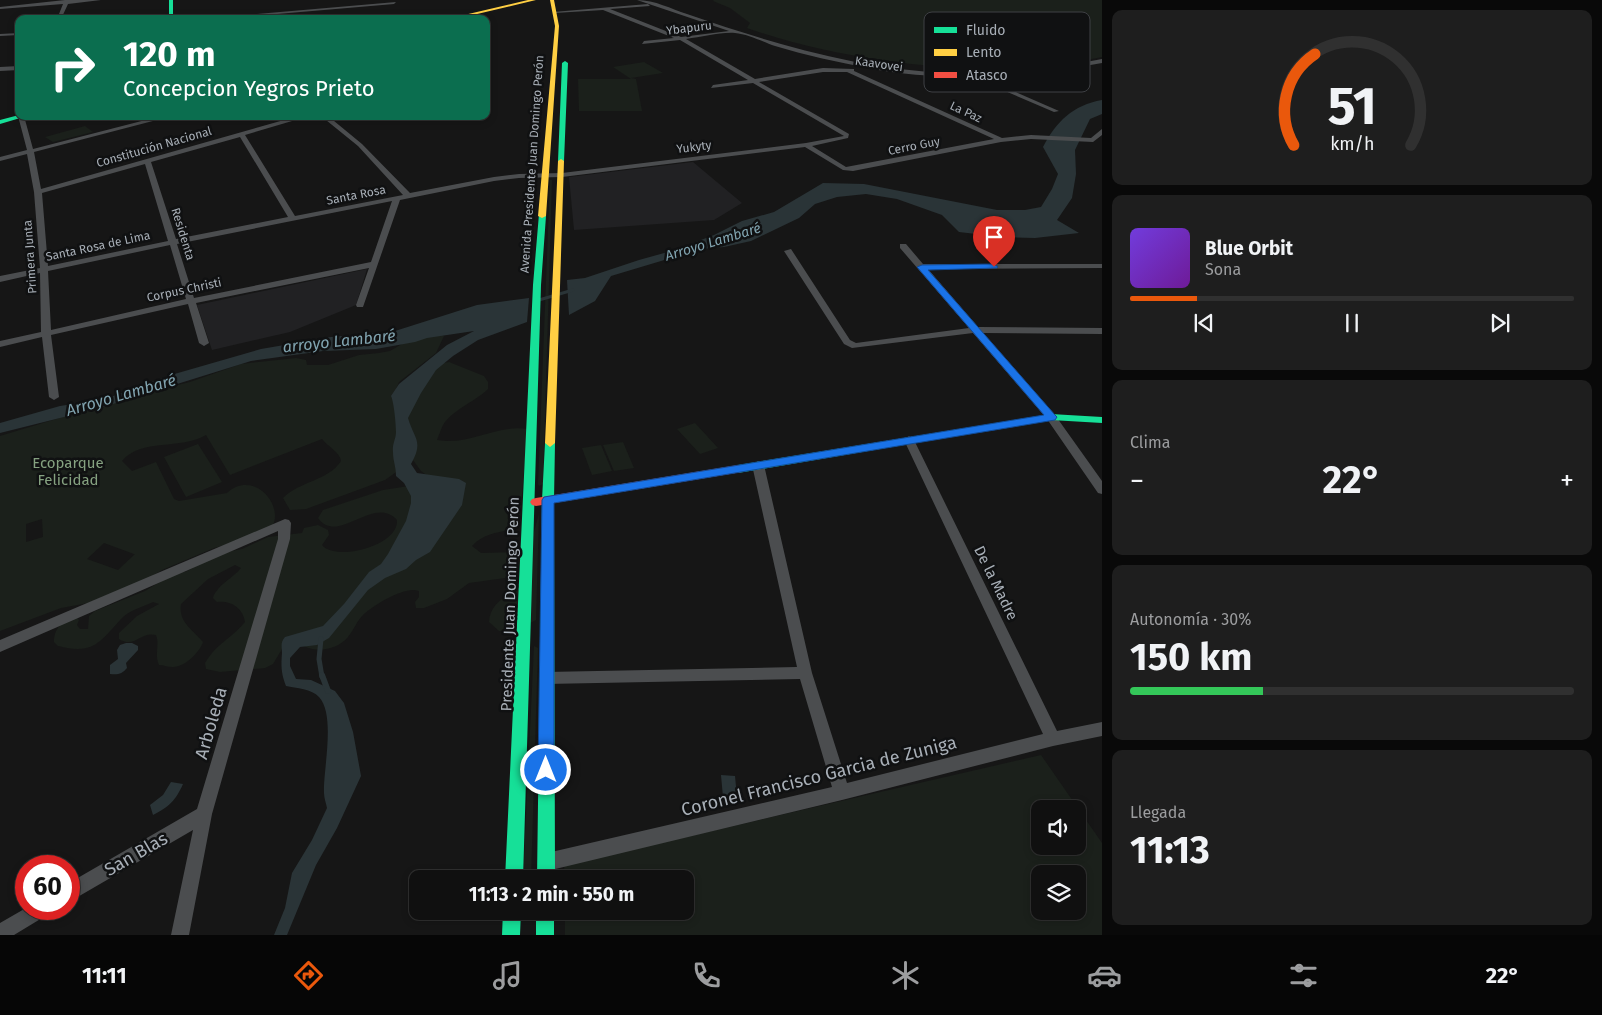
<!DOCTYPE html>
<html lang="es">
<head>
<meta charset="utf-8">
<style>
  :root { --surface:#101010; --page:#1e1e1e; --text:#f1f3f6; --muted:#9c9d9f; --line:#303030; --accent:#ea580c }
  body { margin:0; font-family:"Fira Sans",sans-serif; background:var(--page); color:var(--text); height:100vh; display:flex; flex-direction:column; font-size:19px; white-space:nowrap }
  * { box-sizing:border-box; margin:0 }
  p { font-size:16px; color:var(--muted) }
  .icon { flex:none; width:28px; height:28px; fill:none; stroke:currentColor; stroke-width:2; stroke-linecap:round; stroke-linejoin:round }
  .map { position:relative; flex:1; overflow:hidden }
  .side { display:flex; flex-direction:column; gap:10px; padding:10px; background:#090909; width:500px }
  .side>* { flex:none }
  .banner { position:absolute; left:15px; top:15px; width:475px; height:105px; border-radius:10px; box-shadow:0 2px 8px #0003,0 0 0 1px var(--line); background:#0b6e4f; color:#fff; overflow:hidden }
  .buttons { position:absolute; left:1031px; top:800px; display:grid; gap:10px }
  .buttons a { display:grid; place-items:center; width:55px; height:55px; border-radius:10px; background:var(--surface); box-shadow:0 2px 8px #0003,0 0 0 1px var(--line); font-size:25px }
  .speed { position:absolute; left:15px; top:855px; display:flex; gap:10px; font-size:25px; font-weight:700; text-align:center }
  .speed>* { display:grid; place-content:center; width:65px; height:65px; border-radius:50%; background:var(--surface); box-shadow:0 2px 8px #0003,0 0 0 1px var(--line); line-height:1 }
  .speed .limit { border:8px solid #d22; background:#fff; color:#111 }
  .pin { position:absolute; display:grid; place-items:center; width:42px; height:42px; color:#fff; margin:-51px -21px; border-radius:50% 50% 50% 0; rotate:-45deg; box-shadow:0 0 5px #0007 }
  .pin .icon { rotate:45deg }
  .me { position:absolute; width:55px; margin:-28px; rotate:0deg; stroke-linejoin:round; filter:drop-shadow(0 0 4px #0008) }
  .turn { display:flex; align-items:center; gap:18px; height:105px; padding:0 25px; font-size:22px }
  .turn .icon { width:65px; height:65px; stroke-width:2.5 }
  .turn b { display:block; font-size:35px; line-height:42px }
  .big { font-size:38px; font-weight:700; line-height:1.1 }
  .side .card { flex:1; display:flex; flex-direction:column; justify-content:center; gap:8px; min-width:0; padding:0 18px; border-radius:10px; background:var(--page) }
  .side .dial { align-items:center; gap:0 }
  .dial svg { height:130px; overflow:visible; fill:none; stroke:var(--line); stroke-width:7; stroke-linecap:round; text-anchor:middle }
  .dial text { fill:var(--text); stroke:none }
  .song { display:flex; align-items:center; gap:15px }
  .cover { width:60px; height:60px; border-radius:8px; background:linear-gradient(135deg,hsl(260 70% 55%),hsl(280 70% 35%)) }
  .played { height:5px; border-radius:2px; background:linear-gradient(90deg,var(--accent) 15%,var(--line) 15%) }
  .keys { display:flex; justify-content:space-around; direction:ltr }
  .heat { display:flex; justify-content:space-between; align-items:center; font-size:28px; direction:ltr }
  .charge { height:8px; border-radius:4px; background:linear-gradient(90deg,#34c759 30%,var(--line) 0) }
  .trip { position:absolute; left:409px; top:870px; width:285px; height:50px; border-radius:10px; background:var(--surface); box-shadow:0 2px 8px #0003,0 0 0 1px var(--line); font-weight:700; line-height:50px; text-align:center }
  .dock { display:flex; height:80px; justify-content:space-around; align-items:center; background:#060606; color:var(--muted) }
  .dock .icon { width:35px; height:35px }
  .dock .selected { color:var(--accent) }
  .dock b { font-size:22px; color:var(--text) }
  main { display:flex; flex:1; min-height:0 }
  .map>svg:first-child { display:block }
  .built { fill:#212123 }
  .green { fill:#1b201b; fill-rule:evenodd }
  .water { fill:#2a3437 }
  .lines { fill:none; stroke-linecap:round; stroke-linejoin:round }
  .stream-far2 { stroke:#2a3437; stroke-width:3 }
  .stream-far1 { stroke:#2a3437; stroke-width:5 }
  .stream { stroke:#2a3437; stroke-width:6 }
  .street { fill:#4b4d4f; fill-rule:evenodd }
  .fast { fill:#16e098; fill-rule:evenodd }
  .slow { fill:#ffcf43; fill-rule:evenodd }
  .jam { fill:#f24e42; fill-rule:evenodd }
  .route { fill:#1a73e8; stroke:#114b97 }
  .labels { text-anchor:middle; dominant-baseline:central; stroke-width:5; stroke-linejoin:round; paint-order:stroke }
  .far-street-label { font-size:12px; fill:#a8afb7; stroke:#101112 }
  .far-water-label { font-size:14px; font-style:italic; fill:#81a4b0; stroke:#101112 }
  .park-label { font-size:15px; fill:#85a180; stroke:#101112 }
  .street-label { font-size:15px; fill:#a8afb7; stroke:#101112 }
  .water-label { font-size:16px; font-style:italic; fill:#81a4b0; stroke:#101112 }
  .near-street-label { font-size:18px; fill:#a8afb7; stroke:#101112 }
  .key { fill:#101112; stroke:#3e4044; stroke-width:1 }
  .key-label { font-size:14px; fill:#a8afb7 }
</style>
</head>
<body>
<main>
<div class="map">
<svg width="1102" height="935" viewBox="0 0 1102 935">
  <rect width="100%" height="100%" fill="#161616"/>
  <!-- built -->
  <path class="built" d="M693,162L742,203L714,220L574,230L569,177Z
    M367,269L356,305L290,332L212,350L197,305Z"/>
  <!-- green -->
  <path class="green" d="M714,0H1102V57C1071,63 1036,72 1004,71C916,67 830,57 747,28L750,23L730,8L713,1Z
    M644,62L663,73L631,78L636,79L642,111H579L578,79H631L613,67Z
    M85,126L93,132L53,142L45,137Z
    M550,180H552L543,484L539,486L538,484Z
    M434,333L444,336L436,353L399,382L396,389L438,364L449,362L484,376L488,382V389C476,401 452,410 443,425C441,429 439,435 437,440C470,446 496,424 528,429L519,526C501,534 486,531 472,546L481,553L520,552L519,566L505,578L469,583L447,599L424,608H416L415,602L419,597V591C406,585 374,605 364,614C357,620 354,630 348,637C336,651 313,654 299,643L285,644L273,664L265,668L220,672L206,669L205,663C217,643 231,639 245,622C243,608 231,600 217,602L213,598C216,586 233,578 241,568L235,565L208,579L181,604C178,622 193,630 203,642C200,652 184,668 172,667C168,667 163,665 159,665C154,654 160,645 156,635C140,631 135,649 119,639V633L137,616L159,604L153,602C143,607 129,610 121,619C99,643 93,655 58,646L54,642C54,627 63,622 75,615L79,620L77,625L80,629H88L89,616L95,611L145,591L178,571L185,572L221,553L242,549L268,537L302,533L304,528L318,525L328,530L329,535L322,545C335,562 399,546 397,520C374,494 338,546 318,518L323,510L383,490L409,486L429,477L421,471L413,460L385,480L306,509L290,510L283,498C300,481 328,481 341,461C340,452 328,447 322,439L230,475L206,435C181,450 141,438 122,461L132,471L156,462L174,499L179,501L227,493C253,469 285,505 272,527L237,542L214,548L162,570L147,579L88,603L61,608L0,631V436L129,397L190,382L241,364L296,358L306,360L307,365H328L359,355L379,353L390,351L414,337ZM42,519L43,537L26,542V524ZM104,543L134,554H135L118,570L87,559Z
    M695,423L718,448L700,454L677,429Z
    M623,442L634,468L614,471L603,445Z
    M198,444L222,482L186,497L164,457Z
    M601,445L612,471L592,475L582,448Z
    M539,514L536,620L514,631H499L489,622C490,605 503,597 517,590Z
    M534,646L538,648L531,879H523Z
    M1041,755L1102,843V935H565V911H685V879H565L564,865ZM1040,809H1078V846H1040ZM1040,874H1078V911H1040Z"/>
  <!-- water -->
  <path class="water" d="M1102,100V114L1090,119L1075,150L1076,174L1072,198L1057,220L1079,233L1035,238L1002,237L959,232L942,215L897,199L866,194L837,197L815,204L799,218L751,241L724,247L701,249L611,276L595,301L569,315L567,280L585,278L639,260L675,250L714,235L742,221L774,212L823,183L864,184L997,210H1025L1041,207L1052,189L1058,174L1043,147C1056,122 1073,105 1102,100Z
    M529,298L527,322L478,340L453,356L436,370L421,393L408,418C414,439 424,441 411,464L417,473L459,479L466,483L462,505L430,552L416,560L406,569L385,578L368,590L329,638L317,645L300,647L290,658V666L296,679L311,680L335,691L344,703L353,732L361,776L337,828L316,865L287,935H274L285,908L292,873L312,840L327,808C326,803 324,798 324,793C323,770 336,715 319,697C312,689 296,688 286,686C281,673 281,666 282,653C282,646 280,643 285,637L323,626L344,604L369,572L381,564L388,554L406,521L411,503V496L404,483L396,476C396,466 393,461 393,452C392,444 396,439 396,432C396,425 394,402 391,396L399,384L447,345L474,331L427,338L415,342L376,349L323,351L251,361L100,408L0,433V423L60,406L105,399L171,375L261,349L331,337L395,331L477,305Z
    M126,643H132L138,646V650L126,663L127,668C122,674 118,675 110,674V665L118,659L117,650L120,645Z
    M721,775L735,776L737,798L723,797Z
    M171,782L183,784C176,800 169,807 153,815L150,805L163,795Z"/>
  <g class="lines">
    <!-- stream-far2 -->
    <path class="stream-far2" d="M539,300L573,290"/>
    <!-- stream-far1 -->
    <path class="stream-far1" d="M321,639L319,659L322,677"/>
    <!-- stream -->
    <path class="stream" d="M322,675L328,691"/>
    <!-- street -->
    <path class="street" d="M65,0H101L68,4L61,19H57L63,4L0,9V7Z
      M637,0C655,0 671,9 687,14C718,25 750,35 781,44C854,65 929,77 1005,73C1038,72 1070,65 1102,59V63C1024,77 946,83 868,68C837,62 805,55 775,46C763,42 748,34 735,33C720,32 702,37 686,39L755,79L823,68L854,69V71L1002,138L1031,135L1091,138L1102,129V135L1093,142L1031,139L1001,142L853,171L843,170L805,147L562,177L519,178L494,181L400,200L363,307H357L356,305L369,268L196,303L209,343L204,346L199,343L188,304L51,335L59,397L54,400L49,397L42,337L0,347V341L41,332L40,273L0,282V276L40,268L34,192L27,154L0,161V157L27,150L18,116L19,115L24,116L33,149L161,116H172L34,152L41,189L298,116H309L245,135L295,216L403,195L358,146L321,116H328L362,144L410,193L494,177L519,174L562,173L806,143L844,136L753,83L711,88L713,85L748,80L680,40L642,44L644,41L674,38L603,10L555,13L553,12L648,4L650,6L610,9L681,37L729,31ZM823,72H847L994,139L846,167L812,146L848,138L849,134L759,82ZM240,137L288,217L176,239L151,162ZM145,164L168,241L48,266L42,193ZM392,201L371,262L194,298L177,244ZM170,245L186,299L51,330L48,271Z
      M396,2L394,4L220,19H198Z
      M19,33V35L0,36V34Z
      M19,66V70L0,71V67Z
      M981,79L995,83L1059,111L1054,112L991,85L979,82Z
      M900,244H906L923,264H1102V268L928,269L978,327L1102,328V334L983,333L1055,415L1102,481V494L1098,493L1047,419L973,333L852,348L844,344L784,251L791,249L850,340L856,343L969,328L900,248Z
      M909,436L914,440L1057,731L1102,722V736L1053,746L842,800L547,871L541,868L538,862L541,856L547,853L832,787L800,679L546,684L541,682L539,678L541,674L546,672L797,667L752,465L758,461L764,465L812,673L847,783L1043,734L904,440Z
      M285,519L289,520L291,523L290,539L212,814L189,935H171L193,830L69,902V883L197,809L278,539V531L0,652V640Z
      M26,908L50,909L47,915L14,935H0V923Z"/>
    <!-- fast -->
    <path class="fast" d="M169,0H173V19H169Z
      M565,61L568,63L564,161L561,163L558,161L562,63Z
      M19,115L27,116L0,124V120Z
      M539,214L546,216L541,285L523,879H505L533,285Z
      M1051,414L1102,417V423L1051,420L738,473L732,469L738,465Z
      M550,439L555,443L554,500L555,879H537L542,500L545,443Z
      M503,911H521L520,935H502Z
      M536,911H554V935H536Z"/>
    <!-- slow -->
    <path class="slow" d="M528,0H536L456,19H447Z
      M550,0H554L559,26L546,216L542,218L538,216L555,26Z
      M561,159L564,161L555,443L550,447L545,443L558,161Z"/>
    <!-- jam -->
    <path class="jam" d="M738,465L742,466L744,469L742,472L536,506L532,505L530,502L532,499L536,498Z"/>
  </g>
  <!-- route -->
  <path class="route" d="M994,264L998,267L997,268L928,270L1055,415L1057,417L1055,420L554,503V770L552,776L546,778L540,776L538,770L542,500L544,497L1044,415L917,267L922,265Z"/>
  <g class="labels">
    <!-- far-street labels -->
    <g class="far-street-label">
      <text transform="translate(689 28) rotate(-7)">Ybapuru</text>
      <text transform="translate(879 64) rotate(8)">Kaavovei</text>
      <text transform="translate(966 112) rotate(25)">La Paz</text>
      <text transform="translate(914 146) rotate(-11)">Cerro Guy</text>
      <text transform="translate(154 147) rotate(-16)">Constitución Nacional</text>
      <text transform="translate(694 147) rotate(-7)">Yukyty</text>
      <text transform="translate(532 164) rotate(-86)">Avenida Presidente Juan Domingo Perón</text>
      <text transform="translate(356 195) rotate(-11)">Santa Rosa</text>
      <text transform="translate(183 234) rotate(73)">Residenta</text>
      <text transform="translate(98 246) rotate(-12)">Santa Rosa de Lima</text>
      <text transform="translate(30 257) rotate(-94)">Primera Junta</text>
      <text transform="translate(184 290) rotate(-12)">Corpus Christi</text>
    </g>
    <!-- far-water labels -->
    <g class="far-water-label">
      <text transform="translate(713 242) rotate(-17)">Arroyo Lambaré</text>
    </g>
    <!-- park labels -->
    <g class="park-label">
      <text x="68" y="463">Ecoparque<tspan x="68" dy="17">Felicidad</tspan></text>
    </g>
    <!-- street labels -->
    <g class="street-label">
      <text transform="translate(996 583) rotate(64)">De la Madre</text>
      <text transform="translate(510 604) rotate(-88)">Presidente Juan Domingo Perón</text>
    </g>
    <!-- water labels -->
    <g class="water-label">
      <text transform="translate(339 341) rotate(-6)">arroyo Lambaré</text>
      <text transform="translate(121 395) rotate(-16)">Arroyo Lambaré</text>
    </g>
    <!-- near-street labels -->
    <g class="near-street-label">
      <text transform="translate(211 723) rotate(-74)">Arboleda</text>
      <text transform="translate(819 776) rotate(-14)">Coronel Francisco Garcia de Zuniga</text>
      <text transform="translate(136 854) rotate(-30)">San Blas</text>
    </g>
  </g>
  <!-- legend -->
  <rect x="924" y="12" width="166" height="80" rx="8" class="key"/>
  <rect x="934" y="27" width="23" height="6" fill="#16e098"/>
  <rect x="934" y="49" width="23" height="7" fill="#ffcf43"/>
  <rect x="934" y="72" width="23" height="6" fill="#f24e42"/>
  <g class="key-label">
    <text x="966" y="35">Fluido</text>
    <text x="966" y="57">Lento</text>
    <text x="966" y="80">Atasco</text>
  </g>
</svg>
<div class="buttons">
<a><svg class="icon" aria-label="sound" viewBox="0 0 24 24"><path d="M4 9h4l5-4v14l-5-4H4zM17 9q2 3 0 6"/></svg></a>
<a><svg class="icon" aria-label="layers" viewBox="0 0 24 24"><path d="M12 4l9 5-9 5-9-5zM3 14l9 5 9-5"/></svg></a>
</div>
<div class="speed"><div class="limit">60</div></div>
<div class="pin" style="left:994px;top:267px;background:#d93025"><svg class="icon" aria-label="arrive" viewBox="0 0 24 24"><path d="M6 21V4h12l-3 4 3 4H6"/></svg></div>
<svg class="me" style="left:546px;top:770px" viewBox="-20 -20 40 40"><circle r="17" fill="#1a73e8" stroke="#fff" stroke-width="3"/><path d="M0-11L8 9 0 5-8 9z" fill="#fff"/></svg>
<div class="trip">11:13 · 2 min · 550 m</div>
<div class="banner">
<div class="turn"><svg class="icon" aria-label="right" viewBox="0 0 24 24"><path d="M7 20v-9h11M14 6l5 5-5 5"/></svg><div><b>120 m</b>Concepcion Yegros Prieto</div></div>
</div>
</div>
<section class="side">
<div class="card dial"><svg viewBox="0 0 100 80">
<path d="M14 69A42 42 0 1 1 86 69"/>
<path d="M14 69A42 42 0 0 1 27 13" stroke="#ea580c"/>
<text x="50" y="56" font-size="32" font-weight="700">51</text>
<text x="50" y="72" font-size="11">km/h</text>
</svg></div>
<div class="card">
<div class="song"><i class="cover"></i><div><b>Blue Orbit</b><p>Sona</p></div></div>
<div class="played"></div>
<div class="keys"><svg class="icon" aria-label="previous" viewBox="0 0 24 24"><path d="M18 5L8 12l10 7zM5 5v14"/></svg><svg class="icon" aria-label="pause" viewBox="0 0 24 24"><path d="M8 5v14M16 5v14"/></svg><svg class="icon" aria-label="next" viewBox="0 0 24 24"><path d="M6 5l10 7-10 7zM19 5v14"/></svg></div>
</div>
<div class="card"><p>Clima</p>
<div class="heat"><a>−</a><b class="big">22°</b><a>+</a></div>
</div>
<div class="card"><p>Autonomía · 30%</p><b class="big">150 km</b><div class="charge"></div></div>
<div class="card"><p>Llegada</p><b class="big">11:13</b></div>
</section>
</main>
<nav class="dock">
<b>11:11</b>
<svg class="icon selected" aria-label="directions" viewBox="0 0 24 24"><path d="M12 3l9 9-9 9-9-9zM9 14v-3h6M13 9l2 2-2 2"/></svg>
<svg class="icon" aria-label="music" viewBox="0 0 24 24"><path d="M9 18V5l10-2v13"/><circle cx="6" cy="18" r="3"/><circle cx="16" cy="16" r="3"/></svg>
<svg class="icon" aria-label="phone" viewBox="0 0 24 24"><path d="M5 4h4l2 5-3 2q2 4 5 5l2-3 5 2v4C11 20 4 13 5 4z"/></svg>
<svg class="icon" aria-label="climate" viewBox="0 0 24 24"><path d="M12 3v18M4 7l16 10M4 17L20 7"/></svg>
<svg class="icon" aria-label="car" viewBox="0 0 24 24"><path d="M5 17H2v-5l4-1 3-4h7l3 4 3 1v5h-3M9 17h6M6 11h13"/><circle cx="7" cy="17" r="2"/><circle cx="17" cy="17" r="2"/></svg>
<svg class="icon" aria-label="filters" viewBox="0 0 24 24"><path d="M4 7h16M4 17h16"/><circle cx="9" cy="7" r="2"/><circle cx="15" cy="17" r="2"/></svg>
<b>22°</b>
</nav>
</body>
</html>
